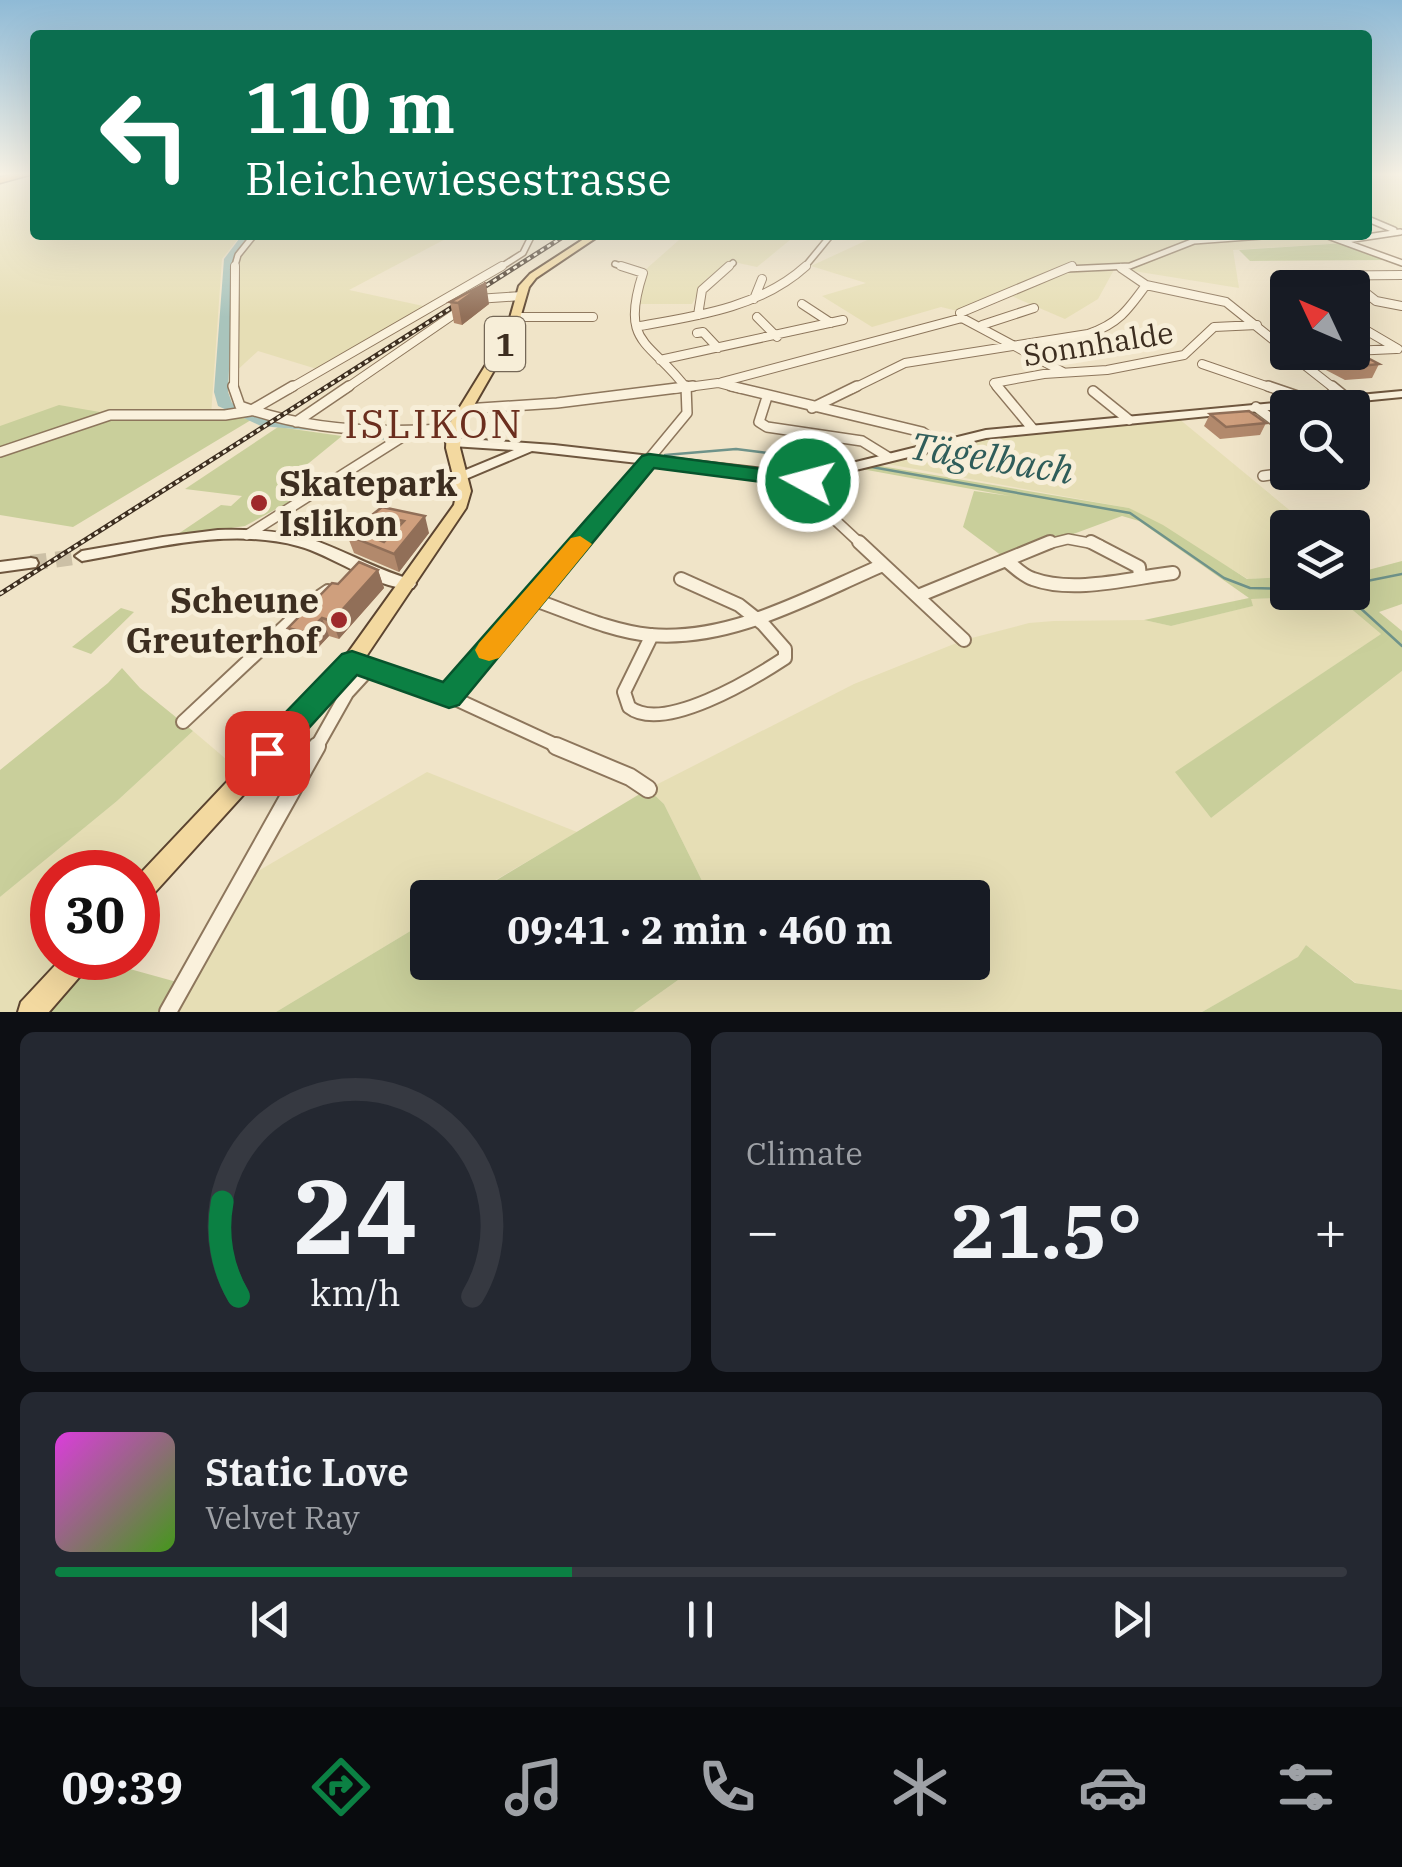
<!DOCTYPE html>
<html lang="en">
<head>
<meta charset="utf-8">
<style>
  :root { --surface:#171b24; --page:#242831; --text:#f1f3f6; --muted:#9ea1a6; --line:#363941; --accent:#0b8043 }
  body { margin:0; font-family:"IBM Plex Serif",serif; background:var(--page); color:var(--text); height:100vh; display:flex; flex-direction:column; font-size:38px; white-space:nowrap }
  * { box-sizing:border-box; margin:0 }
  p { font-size:32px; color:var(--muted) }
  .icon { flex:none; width:55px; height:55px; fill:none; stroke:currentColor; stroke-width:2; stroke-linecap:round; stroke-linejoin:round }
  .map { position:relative; height:1012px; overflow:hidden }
  .panel { display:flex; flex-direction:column; gap:20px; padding:20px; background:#0d0f14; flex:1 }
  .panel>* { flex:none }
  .guide { position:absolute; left:30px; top:30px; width:1342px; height:210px; border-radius:10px; box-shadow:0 10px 40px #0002; background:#0b6e4f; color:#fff; overflow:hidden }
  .needle { width:65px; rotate:314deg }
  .fabs { position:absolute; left:1270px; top:270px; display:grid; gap:20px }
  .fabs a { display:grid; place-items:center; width:100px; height:100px; border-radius:10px; background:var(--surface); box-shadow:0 10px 40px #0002; font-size:50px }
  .speed { position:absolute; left:30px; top:850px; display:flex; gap:20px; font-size:50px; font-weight:700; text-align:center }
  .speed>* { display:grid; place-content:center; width:130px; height:130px; border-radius:50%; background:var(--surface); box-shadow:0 10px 40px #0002; line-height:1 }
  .speed .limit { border:15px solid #d22; background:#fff; color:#111 }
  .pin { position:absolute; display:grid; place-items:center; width:85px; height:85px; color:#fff; margin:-42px; border-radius:20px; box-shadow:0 5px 15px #0006 }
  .me { position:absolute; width:110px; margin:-55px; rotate:277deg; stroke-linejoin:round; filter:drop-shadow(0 0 8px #0008) }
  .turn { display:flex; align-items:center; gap:35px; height:210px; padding:0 50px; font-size:45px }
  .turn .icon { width:130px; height:130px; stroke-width:2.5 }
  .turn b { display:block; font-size:70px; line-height:85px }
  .big { font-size:75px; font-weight:700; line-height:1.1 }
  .panel .card { flex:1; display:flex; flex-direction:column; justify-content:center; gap:15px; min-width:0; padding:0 35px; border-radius:15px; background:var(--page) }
  .panel .dial { align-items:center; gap:0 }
  .dial svg { height:260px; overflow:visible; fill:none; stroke:var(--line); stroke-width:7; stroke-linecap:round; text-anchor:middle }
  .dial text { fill:var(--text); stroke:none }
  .song { display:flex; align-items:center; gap:30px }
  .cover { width:120px; height:120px; border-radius:15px; background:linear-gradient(135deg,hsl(300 70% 55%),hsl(100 70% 35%)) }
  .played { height:10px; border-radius:5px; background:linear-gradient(90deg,var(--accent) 40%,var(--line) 40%) }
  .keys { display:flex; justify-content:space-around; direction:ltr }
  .heat { display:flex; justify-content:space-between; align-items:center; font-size:55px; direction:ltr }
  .panel .tiles { flex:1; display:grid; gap:20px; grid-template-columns:1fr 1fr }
  .card:last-child { grid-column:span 2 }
  .trip { position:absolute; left:410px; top:880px; width:580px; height:100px; border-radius:10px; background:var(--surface); box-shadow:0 10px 40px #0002; font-weight:700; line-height:100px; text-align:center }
  .tabs { display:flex; height:160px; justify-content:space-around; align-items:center; background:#090b0e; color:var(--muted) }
  .tabs .icon { width:70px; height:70px }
  .tabs .current { color:var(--accent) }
  .tabs b { font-size:45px; color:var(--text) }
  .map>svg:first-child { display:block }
  .farmland { fill:#e6deb5 }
  .green { fill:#c9cf9b }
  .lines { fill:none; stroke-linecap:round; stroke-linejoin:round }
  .stream { stroke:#6f938a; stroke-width:2.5 }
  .river { fill:#a9c4bc; fill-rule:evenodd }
  .secondary-tunnel { stroke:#ccc0a6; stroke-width:16; stroke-dasharray:16 9; stroke-linecap:butt }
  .street-far4-casing { stroke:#8d765c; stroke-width:8 }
  .street-far3-casing { stroke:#8d765c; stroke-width:10 }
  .street-far2-casing { stroke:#8d765c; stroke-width:12 }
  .street-far1-casing { stroke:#8d765c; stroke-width:16 }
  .street-casing { stroke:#8d765c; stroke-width:20 }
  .secondary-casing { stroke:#6f573f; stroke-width:4 }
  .primary-casing { stroke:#5b4430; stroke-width:4 }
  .highway-casing { stroke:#5b4430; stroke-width:3 }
  .street-far4 { stroke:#faf1dc; stroke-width:5 }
  .street-far3 { stroke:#faf1dc; stroke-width:8 }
  .street-far2 { stroke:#faf1dc; stroke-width:9 }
  .street-far1 { stroke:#faf1dc; stroke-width:12 }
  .street { stroke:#faf1dc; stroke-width:16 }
  .secondary { fill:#faf1dc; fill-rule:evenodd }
  .primary { fill:#f3d9a0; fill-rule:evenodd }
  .highway { fill:#e0a458; fill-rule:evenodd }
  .rail-casing { stroke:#3d2e20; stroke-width:5 }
  .rail { stroke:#f7eed8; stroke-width:2.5; stroke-dasharray:4; stroke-linecap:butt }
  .wall { fill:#b2896c }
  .shaded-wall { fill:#916f58 }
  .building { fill:#cf9f7d; stroke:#916f58; stroke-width:2.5; fill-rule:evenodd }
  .route { fill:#0b8043; stroke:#07532c; stroke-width:2.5 }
  .slow { fill:#f59e0b }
  .poi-dot { fill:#9e2a2b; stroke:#f7eed8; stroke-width:4 }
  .labels { text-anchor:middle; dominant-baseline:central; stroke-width:10; stroke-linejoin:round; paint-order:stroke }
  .far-street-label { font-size:30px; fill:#3d2e20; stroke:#f7eed8 }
  .shield { fill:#f7eed8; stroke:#756857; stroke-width:2.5 }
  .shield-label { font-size:32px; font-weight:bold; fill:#3d2e20 }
  .poi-label { font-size:35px; font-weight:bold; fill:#3d2e20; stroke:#f7eed8; text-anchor:start }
  .water-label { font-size:38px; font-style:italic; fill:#2f5d5a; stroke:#f7eed8 }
  .quarter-label { font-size:40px; letter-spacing:2.5px; fill:#6b2e1e; stroke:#f7eed8 }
</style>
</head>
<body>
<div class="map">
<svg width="1402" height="1012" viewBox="0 0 1402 1012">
  <rect width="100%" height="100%" fill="#f0e4c8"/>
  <!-- farmland -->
  <path class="farmland" d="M1368,175H1402V232L1368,217Z
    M35,176V235H241L222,259L211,416L0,452V183Z
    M254,235H453L349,290L428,307L320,370L258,351L232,375L235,261Z
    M650,235H796L757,267L729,261L705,280L692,304H638L645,270L679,240Z
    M878,235H1225L1253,239L1323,235L1344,243L1233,250L1239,288L1115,268L1098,299L1065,319L1007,294L962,312L941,307L872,327L822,296L866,283L811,266Z
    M1178,418L1310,527L1288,528L1287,577L1248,579L1129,508L882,463L987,437Z
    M1336,596L1381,634L1176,772L1211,818L1402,671V990L1356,983L1306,945L1299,957L1202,1012H633L702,963L972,962V898L710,897L664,804L648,789L854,684L964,640L1029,623L1054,621L1144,620L1171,626L1252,606L1250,599Z
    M193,731L246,776L138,893V872H52V958H79L31,1012H0V897L117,801Z
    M427,772L577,832L467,897L428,898L427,921L276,1012H168L243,880Z"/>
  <!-- green -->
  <path class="green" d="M1345,243L1391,260L1250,261L1239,250Z
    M59,405L123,416H237L251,420L73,527L0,515V426Z
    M278,427L342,436L282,485L304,494L245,526L175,536L221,505L231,506L242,496L185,489Z
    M869,464L1129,508L1163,525L1247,579L1287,577L1288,592H1352L1353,574L1402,561V604L1379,612L1402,631V671L1211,818L1175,772L1381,634L1336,596L1251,599L1253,606L1171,626L1144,620L1249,598L1139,521L1122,516L1006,559L963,527L974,491L1010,496L856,468Z
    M121,608L134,612L91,654L72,647Z
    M122,668L140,688L193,731L117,801L0,897V770L108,683Z
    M648,789L664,804L710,897L467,898Z
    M427,921L428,962L702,963L633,1012H276Z
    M1306,945L1355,983L1402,990V1012H1202L1298,957Z
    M87,958H90L184,984L168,1012H41Z"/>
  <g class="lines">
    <!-- stream -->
    <path class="stream" d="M665,455L736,449L853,464
      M866,466L1130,513L1224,578L1250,588L1288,589
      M1352,584L1402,574
      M1357,605L1402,646"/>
    <!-- river -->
    <path class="river" d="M242,235H252L234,259L228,392L232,403L264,417L329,426L332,429L329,432L261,426L218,406L214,392L224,259Z
      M360,428L394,431L402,436L394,441L355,436L352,433L355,430Z"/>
    <!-- secondary-tunnel -->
    <path class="secondary-tunnel" d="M31,563L82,556"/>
    <defs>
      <path id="street-far4" d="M1368,219L1394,230
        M1325,235L1402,263
        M1347,240L1400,232
        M615,264L629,269
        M234,269L238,255L254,235
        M498,269L523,253L532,235
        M726,269L733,263
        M803,269L831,235
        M1066,269L1130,266L1194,241L1274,235"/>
      <path id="street-far3" d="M621,266L643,273C619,346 651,340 687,389
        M1121,268L1146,285L1226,302L1286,350
        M1343,275L1376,301L1402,306
        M1297,288L1289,279L1291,276L1402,275
        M477,299L521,296
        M754,299L762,279
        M802,304L831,323
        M960,313L1072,266
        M698,315L702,290L729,266
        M516,317H593
        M757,317L777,337
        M1352,322L1398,349
        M982,325L1034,308
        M640,326C698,316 761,307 806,266
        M697,333L703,332L718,348
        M1352,351L1396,349
        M1288,352L1335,389
        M660,360L843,320
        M1202,364L1275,389
        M722,382L962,318L1063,372
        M234,389L235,266
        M289,389L502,266
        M345,389L463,308
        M673,389L718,383L741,389
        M852,389L905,363L1088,334C1118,324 1128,310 1146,285
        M999,389L994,383L1044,374L1107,370L1184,355L1214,327L1257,325"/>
      <path id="street-far2" d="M233,386L240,406C308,431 382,434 454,428
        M731,386L922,432L939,444
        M997,386L1032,428
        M1268,386L1315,402
        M1332,386L1348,399
        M1093,391L1129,420
        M767,397L759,422L767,427L862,441L888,457
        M1256,407L1288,431
        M812,408L857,386
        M465,409L557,403L693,386
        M296,422L349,386
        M0,452L110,415H225L250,411L293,386
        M1263,476L1292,472
        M807,478L819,505L862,545
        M247,535L407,434
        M578,545L687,413L686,386
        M1044,545L1068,539L1100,545"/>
      <path id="street-far1" d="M859,542L964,640
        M1091,542L1139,567L1140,577
        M1007,561C1015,567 1023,576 1033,579C1074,594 1131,578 1173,573
        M918,596L1050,542
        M532,599C570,612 609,631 650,635C732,642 810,596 883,565
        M652,635L624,692L629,707C663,734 753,679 785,658V649L763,624L739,605L681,579
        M369,669L449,696L562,748
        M449,696L580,542
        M183,722L309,604L328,591
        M316,748L347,693L369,669L352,662"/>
      <path id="street" d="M556,746L630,777L648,789
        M168,1012L317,746"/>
      <path id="secondary" d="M1402,391V397L986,438L807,482L532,451L461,481L456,480L454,477L456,474L514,450L452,446L446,442L452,438L554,445L807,474L986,430Z
        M218,530C252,529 286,531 319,542C351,554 380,571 413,580L416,584L413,588C381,592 331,554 298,546C227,527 152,549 82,561L75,556L82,551L163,537Z
        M31,558L36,559L38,563L36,567L0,572V562Z"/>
      <path id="primary" d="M590,235H600L536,278L529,287L516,332L461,428L460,448L471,491L466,508L359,667L147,901L138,905V876L345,657L454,505L457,491L446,448L447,428L506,332L519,286L530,274Z
        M62,958H92L88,967L49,1012H18L21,1002Z"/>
      <path id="highway" d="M12,175H29L0,183V177Z"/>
    </defs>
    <!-- street-far4 casing -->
    <use href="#street-far4" class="street-far4-casing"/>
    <!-- street-far3 casing -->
    <use href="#street-far3" class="street-far3-casing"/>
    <!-- street-far2 casing -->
    <use href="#street-far2" class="street-far2-casing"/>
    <!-- street-far1 casing -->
    <use href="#street-far1" class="street-far1-casing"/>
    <!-- street casing -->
    <use href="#street" class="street-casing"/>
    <!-- secondary casing -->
    <use href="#secondary" class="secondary-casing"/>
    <!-- primary casing -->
    <use href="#primary" class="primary-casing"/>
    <!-- highway casing -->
    <use href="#highway" class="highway-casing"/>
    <!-- street-far4 -->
    <use href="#street-far4" class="street-far4"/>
    <!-- street-far3 -->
    <use href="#street-far3" class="street-far3"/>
    <!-- street-far2 -->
    <use href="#street-far2" class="street-far2"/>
    <!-- street-far1 -->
    <use href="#street-far1" class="street-far1"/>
    <!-- street -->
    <use href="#street" class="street"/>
    <!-- secondary -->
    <use href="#secondary" class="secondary"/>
    <!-- primary -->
    <use href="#primary" class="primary"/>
    <!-- highway -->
    <use href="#highway" class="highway"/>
    <defs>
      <path id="rail" d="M0,594L566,235"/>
    </defs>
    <!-- rail casing -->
    <use href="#rail" class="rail-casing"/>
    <!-- rail -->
    <use href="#rail" class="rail"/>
  </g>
  <!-- wall -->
  <path class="wall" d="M450,302L489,304L462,325L454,323Z
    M1331,356L1379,364L1372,378L1345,380L1324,369Z
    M1210,414L1266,423L1260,435L1220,439L1204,426Z
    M382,507L429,533L399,572L354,553L347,535Z
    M378,570L384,588L339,639L329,636L315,651L296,646L288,628L338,584Z"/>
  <!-- shaded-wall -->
  <path class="shaded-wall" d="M486,283L489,304L462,325L458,303Z
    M425,516L429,533L399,572L394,554Z
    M385,517L390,535L378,547L367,535Z
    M378,570L384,588L339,639L332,621Z
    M322,618L329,636L315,651L307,633Z"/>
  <!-- building -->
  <path class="building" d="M486,283L458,303L450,302Z
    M1362,355L1379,364L1353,367L1331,356Z
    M1249,411L1266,423L1226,427L1210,414Z
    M382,507L425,516L394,554L347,535ZM385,517L404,521L384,542L367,535Z
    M359,562L378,570L332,621L322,618L307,633L288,628L332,583L338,584Z"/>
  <!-- sky -->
  <linearGradient id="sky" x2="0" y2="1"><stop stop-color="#8fbad6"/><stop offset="0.55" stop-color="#f8f3e6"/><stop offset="1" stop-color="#f8f3e6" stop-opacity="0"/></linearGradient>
  <rect width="1402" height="317" fill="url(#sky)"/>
  <!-- route -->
  <path class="route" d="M649,454L808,475L818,481L808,488L654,468L459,705L449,708L357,675L278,762L267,766L256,762L251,753L256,743L342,654L352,651L443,682L642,456Z"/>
  <!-- slow -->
  <path class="slow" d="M580,536L592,544L588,549L499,658L489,661L479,658L475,650L479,643L571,538Z"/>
  <!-- markers -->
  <g class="poi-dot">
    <circle cx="259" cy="503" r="10"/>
    <circle cx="339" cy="620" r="10"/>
  </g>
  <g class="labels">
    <!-- far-street labels -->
    <g class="far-street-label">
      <text transform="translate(1098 343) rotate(-9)">Sonnhalde</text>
    </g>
    <!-- shield labels -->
    <rect class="shield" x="485" y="317" width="40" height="54" rx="8"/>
    <g class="shield-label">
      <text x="505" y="344">1</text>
    </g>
    <!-- poi labels -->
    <g class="poi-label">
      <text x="279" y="483">Skatepark<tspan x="279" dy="40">Islikon</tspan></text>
      <text x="319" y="600" text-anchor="end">Scheune<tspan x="319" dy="40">Greuterhof</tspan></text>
    </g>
    <!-- water labels -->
    <g class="water-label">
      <text transform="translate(992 457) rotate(9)">Tägelbach</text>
    </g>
    <!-- quarter labels -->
    <g class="quarter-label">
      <text x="434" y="423">ISLIKON</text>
    </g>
  </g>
</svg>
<div class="fabs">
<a><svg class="needle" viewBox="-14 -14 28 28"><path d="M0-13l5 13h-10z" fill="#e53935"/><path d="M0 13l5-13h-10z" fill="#9ea1a6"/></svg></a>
<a><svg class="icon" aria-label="search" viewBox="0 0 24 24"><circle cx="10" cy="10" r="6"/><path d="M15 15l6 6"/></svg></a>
<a><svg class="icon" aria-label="layers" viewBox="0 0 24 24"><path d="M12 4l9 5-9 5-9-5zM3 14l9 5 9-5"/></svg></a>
</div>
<div class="speed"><div class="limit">30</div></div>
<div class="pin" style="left:267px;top:753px;background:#d93025"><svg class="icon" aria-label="arrive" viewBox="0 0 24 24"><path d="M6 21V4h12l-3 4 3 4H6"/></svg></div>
<svg class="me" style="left:808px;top:481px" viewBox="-20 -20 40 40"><circle r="17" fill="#0b8043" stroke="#fff" stroke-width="3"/><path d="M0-11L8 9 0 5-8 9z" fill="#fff"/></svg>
<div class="trip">09:41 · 2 min · 460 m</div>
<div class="guide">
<div class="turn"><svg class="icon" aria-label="left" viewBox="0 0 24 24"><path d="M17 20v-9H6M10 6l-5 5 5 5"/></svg><div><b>110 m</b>Bleichewiesestrasse</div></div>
</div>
</div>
<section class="panel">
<div class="tiles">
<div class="card dial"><svg viewBox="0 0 100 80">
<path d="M14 69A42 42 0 1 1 86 69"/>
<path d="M14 69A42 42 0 0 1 9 40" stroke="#0b8043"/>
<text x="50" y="56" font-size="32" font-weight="700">24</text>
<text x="50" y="72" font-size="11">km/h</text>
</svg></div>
<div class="card"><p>Climate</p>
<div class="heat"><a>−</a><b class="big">21.5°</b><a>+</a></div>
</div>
<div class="card">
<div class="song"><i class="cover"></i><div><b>Static Love</b><p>Velvet Ray</p></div></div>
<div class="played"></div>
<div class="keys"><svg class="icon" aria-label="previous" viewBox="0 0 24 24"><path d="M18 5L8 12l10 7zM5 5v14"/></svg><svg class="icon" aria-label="pause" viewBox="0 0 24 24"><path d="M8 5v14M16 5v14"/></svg><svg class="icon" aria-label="next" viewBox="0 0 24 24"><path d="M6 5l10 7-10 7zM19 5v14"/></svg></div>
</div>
</div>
</section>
<nav class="tabs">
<b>09:39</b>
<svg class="icon current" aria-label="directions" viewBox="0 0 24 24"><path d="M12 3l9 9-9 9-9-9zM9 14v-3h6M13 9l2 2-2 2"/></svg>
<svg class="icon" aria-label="music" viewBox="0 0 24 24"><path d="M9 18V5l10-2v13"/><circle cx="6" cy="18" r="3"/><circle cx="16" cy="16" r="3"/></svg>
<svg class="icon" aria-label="phone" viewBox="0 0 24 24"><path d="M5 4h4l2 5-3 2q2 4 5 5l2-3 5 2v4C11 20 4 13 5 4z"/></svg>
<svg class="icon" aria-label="climate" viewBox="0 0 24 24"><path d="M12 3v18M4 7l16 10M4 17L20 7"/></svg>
<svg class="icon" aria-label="car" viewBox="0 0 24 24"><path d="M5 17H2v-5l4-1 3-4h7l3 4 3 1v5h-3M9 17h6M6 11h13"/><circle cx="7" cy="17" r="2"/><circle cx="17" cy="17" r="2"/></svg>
<svg class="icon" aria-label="filters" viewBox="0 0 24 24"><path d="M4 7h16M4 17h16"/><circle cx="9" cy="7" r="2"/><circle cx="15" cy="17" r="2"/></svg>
</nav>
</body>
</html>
